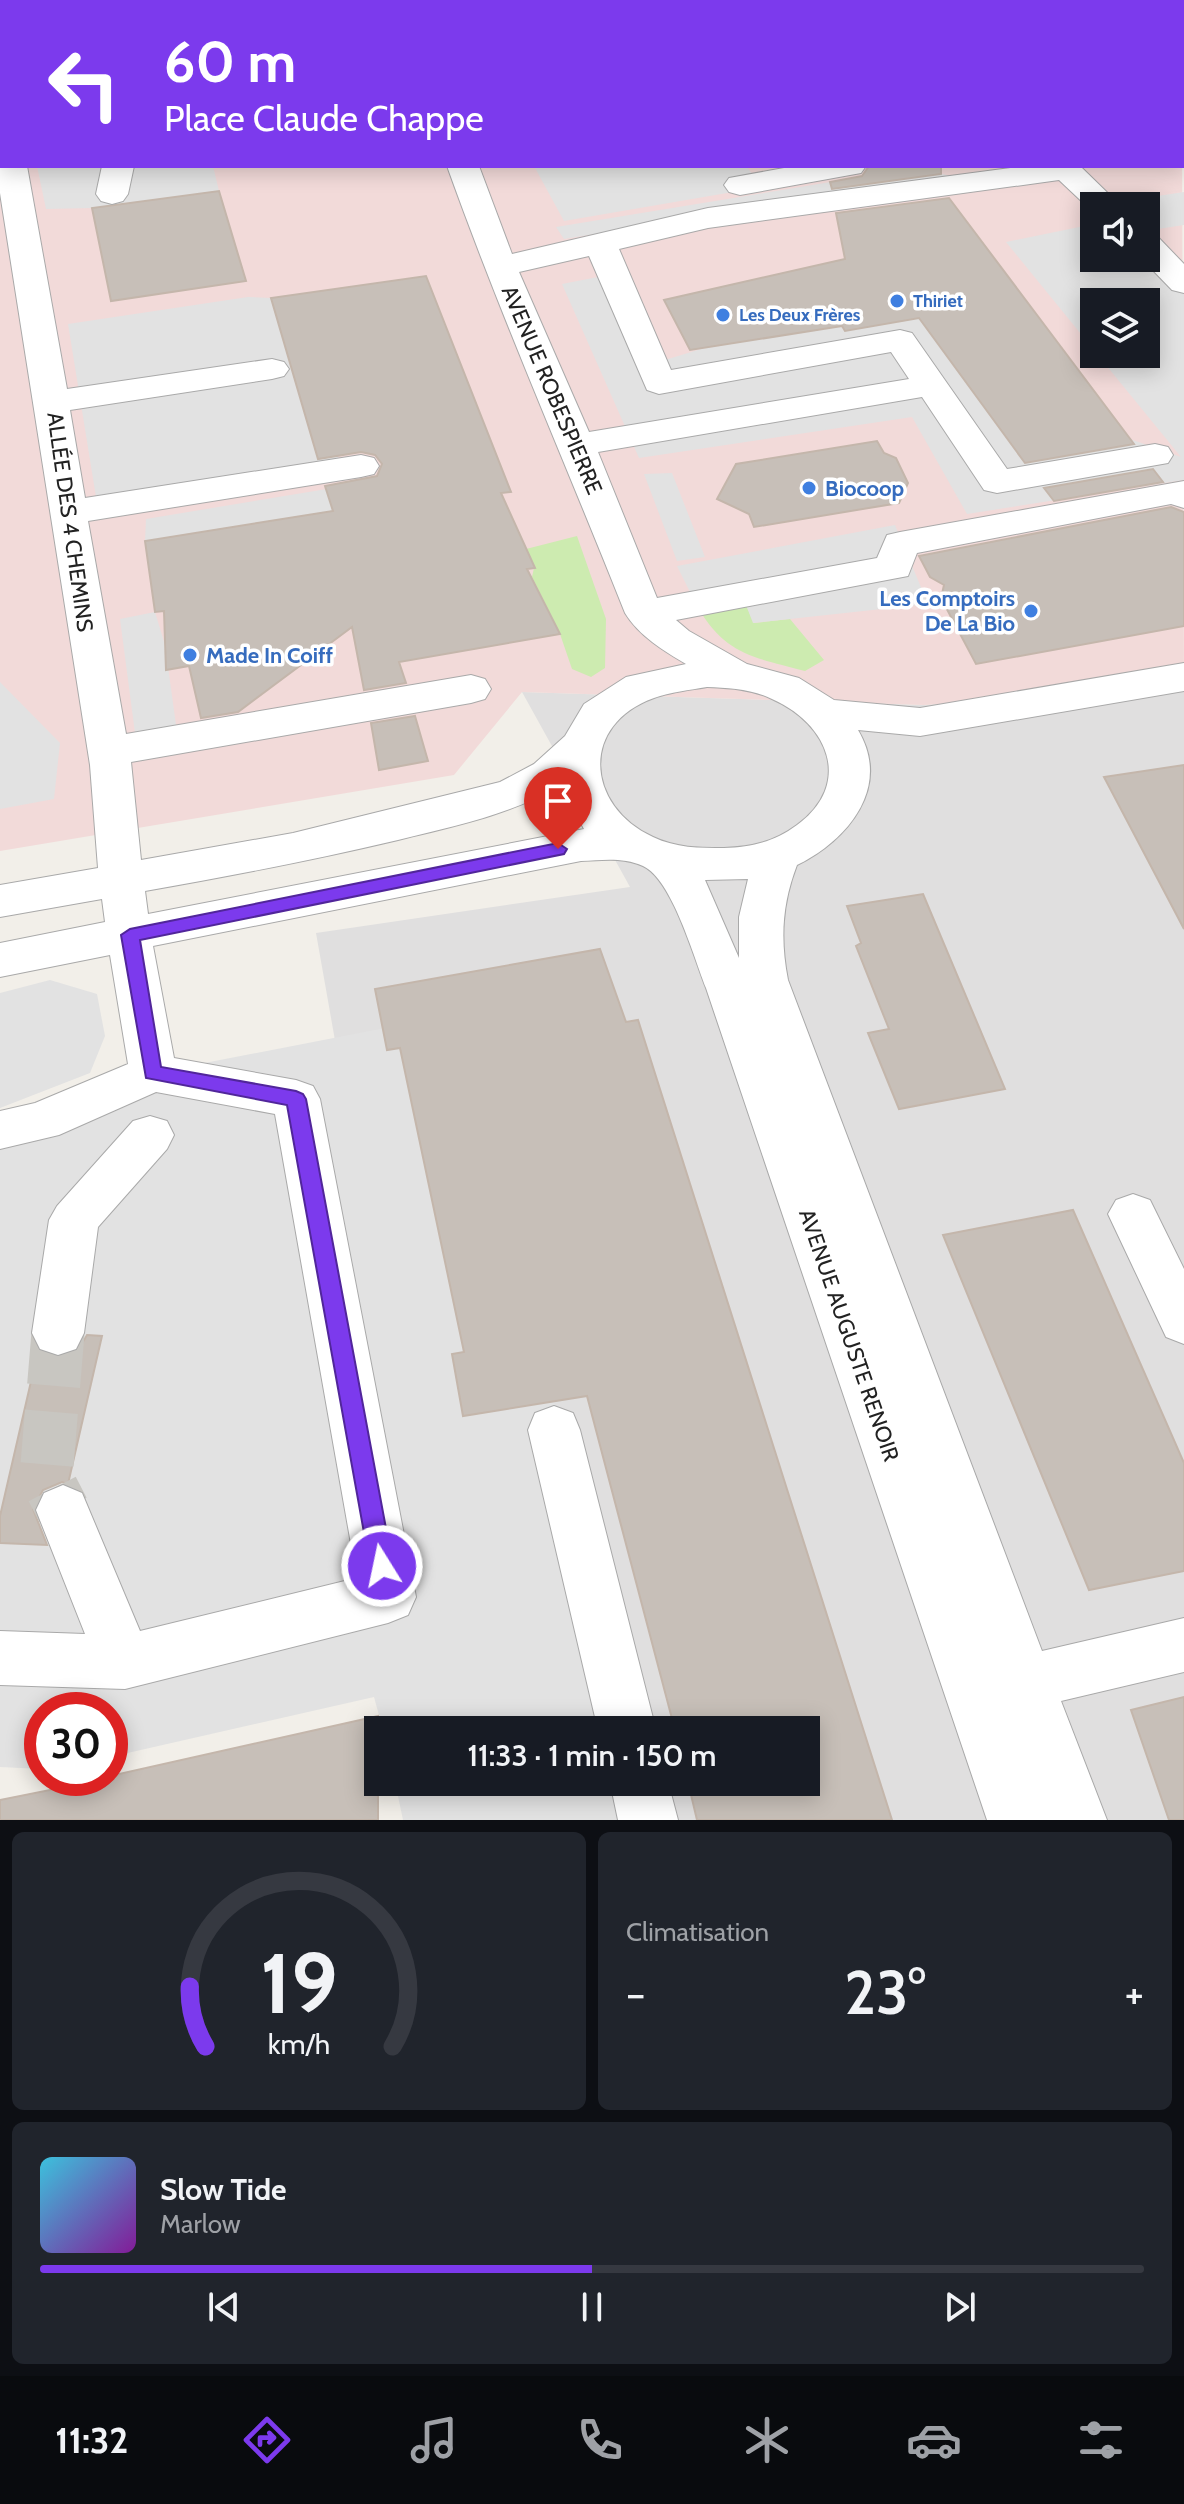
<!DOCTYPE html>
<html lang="fr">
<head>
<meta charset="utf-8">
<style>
  :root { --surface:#171b24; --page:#20242c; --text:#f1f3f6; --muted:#9ea1a6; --line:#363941; --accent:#7c3aed }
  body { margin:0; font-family:Cabin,sans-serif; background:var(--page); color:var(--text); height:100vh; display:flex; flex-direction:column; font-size:30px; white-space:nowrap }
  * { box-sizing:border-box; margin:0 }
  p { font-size:26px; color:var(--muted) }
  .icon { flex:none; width:44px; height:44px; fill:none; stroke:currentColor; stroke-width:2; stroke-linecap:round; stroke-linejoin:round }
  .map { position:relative; height:1820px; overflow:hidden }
  .details { display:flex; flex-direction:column; gap:12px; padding:12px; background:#0d0f14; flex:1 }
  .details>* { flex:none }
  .hud { position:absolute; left:0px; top:0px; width:1184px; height:168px; box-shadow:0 4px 20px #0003; background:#7c3aed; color:#fff; overflow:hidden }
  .tools { position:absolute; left:1080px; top:192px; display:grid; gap:16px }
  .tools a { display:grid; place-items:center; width:80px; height:80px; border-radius:0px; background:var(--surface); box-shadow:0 4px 20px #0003; font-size:40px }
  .speed { position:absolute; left:24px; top:1692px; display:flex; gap:16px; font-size:40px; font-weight:700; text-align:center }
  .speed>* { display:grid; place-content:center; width:104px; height:104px; border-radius:50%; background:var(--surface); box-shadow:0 4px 20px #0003; line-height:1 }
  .speed .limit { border:12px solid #d22; background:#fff; color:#111 }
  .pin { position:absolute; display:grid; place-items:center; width:68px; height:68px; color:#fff; margin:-82px -34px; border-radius:50% 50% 50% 0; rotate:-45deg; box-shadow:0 0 8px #0007 }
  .pin .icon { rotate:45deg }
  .me { position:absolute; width:88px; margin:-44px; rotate:350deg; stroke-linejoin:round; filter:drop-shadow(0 0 6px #0008) }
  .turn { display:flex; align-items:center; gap:28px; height:168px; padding:0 32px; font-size:36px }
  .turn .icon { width:104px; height:104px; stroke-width:2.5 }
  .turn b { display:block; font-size:56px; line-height:68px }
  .big { font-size:60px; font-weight:600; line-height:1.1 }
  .details .tile { flex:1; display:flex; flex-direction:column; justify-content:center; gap:12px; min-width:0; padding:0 28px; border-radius:12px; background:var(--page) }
  .details .dial { align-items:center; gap:0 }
  .dial svg { height:208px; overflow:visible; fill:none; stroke:var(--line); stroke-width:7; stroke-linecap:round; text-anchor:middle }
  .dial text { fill:var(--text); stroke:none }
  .song { display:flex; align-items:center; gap:24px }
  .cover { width:96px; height:96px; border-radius:12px; background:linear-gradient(135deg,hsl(190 70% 55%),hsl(290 70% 35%)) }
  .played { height:8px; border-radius:4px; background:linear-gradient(90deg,var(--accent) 50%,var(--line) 50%) }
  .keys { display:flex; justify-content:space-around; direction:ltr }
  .heat { display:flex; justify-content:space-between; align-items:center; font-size:44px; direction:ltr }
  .details .tiles { flex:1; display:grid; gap:12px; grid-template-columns:1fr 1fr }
  .tile:last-child { grid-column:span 2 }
  .trip { position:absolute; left:364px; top:1716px; width:456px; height:80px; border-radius:0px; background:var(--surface); box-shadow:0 4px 20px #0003; font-weight:600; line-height:80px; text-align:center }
  .menu { display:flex; height:128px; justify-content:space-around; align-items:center; background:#090b0e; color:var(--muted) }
  .menu .icon { width:56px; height:56px }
  .menu .selected { color:var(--accent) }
  .menu b { font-size:36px; color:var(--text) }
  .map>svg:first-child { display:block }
  .residential { fill:#e0dfdf }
  .commercial { fill:#f2dad9; fill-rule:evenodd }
  .grass { fill:#cdebb0 }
  .parking { fill:#e2e2e2 }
  .building { fill:#c7bfb8; stroke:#c4b6ab; stroke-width:2 }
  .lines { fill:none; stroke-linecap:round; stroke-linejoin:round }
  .minor-tunnel { stroke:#c8c6c1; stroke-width:53; stroke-dasharray:53 26; stroke-linecap:butt }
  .minor-casing { stroke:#a9a9a9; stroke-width:2 }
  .minor { fill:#fff; fill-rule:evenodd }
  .route { fill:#7c3aed; stroke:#51269a; stroke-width:2 }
  .shop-dot { fill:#3f7fe0; stroke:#fff; stroke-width:3 }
  .labels { text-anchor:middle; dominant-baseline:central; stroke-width:7; stroke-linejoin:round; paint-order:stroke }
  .far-shop-label { font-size:18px; font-weight:bold; fill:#366cbe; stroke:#fff; text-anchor:start }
  .street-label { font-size:22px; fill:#222; stroke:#fff }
  .shop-label { font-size:22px; font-weight:bold; fill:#366cbe; stroke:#fff; text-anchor:start }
</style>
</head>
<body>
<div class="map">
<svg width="1184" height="1820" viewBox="0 0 1184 1820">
  <rect width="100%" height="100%" fill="#f2efe9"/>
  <!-- residential -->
  <path class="residential" d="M1184,688V1820H473L467,1782H806V1730H457L316,933L630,887L522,692L924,705Z"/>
  <!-- commercial -->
  <path class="commercial" d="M0,0H1052L1054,2H2V166H1182V137L1184,688L924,705L522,692L454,775L0,851ZM1094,206H1146V258H1094ZM1094,302H1146V354H1094Z"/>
  <!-- grass -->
  <path class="grass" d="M577,536L606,619L605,668L591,677L572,669L560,634L532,577L534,568L526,549Z
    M746,605L754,623L790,619L824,660L805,671C754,657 726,656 697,606Z"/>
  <!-- parking -->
  <path class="parking" d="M37,166H213L219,191L92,208L46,209Z
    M534,166H746L762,187L564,221Z
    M916,168L951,176L564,239L556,227Z
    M1184,192V225L1158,229L1138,199Z
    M1094,224V258H1146V231L1184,276V480L967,514L912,417L639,458L562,284L598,277L642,367L701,349L841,325L846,331L919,318L1024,462L1130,439L1181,457L1097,354H1146V302H1094V350L1006,242Z
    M248,297L271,298L313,444L333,441L339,461L96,497L68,324Z
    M672,473L705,557L677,561L644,474Z
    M339,487L345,509L145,541L146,519Z
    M895,525L928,604L753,623L746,605L697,606L677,566Z
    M155,612L165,645L176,725L135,733L120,619Z
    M0,682L60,743L54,799L0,809Z
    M50,980L97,994L105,1036L90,1073L0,1108V993Z
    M457,1014L637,1730H383L374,1697L110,1757V1710H42V1769L0,1767V1130L153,1073Z
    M395,1782H650L660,1820H403Z"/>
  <!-- building -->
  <path class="building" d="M869,166H941V174L832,189L830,182L862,176Z
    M219,191L246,281L111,301L92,208Z
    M949,198L1134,444L1025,463L919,318L845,331L842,326L690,350L664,300L845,259L836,213Z
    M426,276L511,492L501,493L535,568L527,569L560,634L399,662L406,683L364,690L352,627L238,712L201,718L189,666L166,670L164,611L155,612L145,541L333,511L325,486L377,476L382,464L375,455L361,452L318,459L271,298Z
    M877,441L884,453L896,458L908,483L899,503L754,527L749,514L717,499L736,464Z
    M1153,469L1163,482L1054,501L1044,488Z
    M1171,507L1184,512V626L976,664L941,598L944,585L930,577L919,556Z
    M415,716L428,761L379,770L371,723Z
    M1184,765V929L1104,777Z
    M923,894L1005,1089L899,1109L868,1033L889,1029L856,946L861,943L847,906Z
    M600,949L626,1022L638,1020L892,1820H697L688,1782H806V1730H675L587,1396L463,1416L452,1354L464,1352L400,1048L387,1050L375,989Z
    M1073,1210L1184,1463V1571L1089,1590L943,1235Z
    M87,1335L102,1336L68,1484L62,1482L43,1490L33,1509L47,1545L0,1543V1516L38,1351L57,1358L77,1352Z
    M1184,1697V1820H1169L1131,1710Z
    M378,1716V1820H0V1800L110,1778V1776Z"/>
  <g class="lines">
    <!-- minor-tunnel -->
    <path class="minor-tunnel" d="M58,1333L46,1477L63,1510"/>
    <defs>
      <path id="minor" d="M106,0H136L137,2H107Z
        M182,0H212L213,2H183Z
        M1002,0H1031L1032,2H1003Z
        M0,73H2V93H0Z
        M0,159L2,166H27L67,389L272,359L284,362L289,369L284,376L272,379L70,410L85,498L361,455L374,458L379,466L374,474L361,477L88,521L126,734L471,675L485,679L491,689L485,699L471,703L131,762L141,860L293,833L500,782L534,764L565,736L584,704L626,677L686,664C664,651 639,636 625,613C566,464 501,317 447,166H479L512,254L708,208L1025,166H1080L1121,206H1094V213L1059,180L708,228L619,249L671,370L900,330L912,333L1007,469L1155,444L1168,447L1173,455L1168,463L997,493L984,490L922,397L598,452L657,598L877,558L887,535L900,532L1184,481V508L1171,504L917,553L908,576L676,620L689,631L747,664L799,678L834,700L920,708L1184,663V691L920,736L858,730C892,787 848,840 797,865C782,904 780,939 788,980L1042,1651L1184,1618V1672L1061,1701L1107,1820H1047L1019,1741L1047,1820H987L706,988C694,958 672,879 643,866C623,857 603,860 581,861L153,946L174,1058L296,1080L313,1086L320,1099L416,1597L408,1615L388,1623L125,1689L0,1685V1631L85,1634L36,1510L44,1493L63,1485L82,1493L140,1631L357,1578L275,1114L156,1092L59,1135L0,1149V1111L35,1103L128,1064L110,955L0,977V943L105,922L102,899L0,917V885L98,868L90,765L0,193ZM589,256L647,390L659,394L891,352L909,379L589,432L519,272ZM707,687C729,688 752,689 772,699C829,724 853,784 797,825C774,842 752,847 724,848C699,848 676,848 653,837C586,806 579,725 654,698C670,692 690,690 707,687ZM560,786L584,829L148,914L145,891C230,876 314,860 398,840C454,826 509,815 560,786ZM748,879L739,917V958L705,880Z
        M102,166H134L128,194L123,201L112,204L101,201L96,194Z
        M795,166H866L861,173L740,195L729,192L724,185L729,178Z
        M1146,234L1158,237L1184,264V293L1172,290L1141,258H1146Z
        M150,1116L167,1121L174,1135L167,1149L98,1227L84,1333L76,1349L58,1355L40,1349L32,1333L49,1220L57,1206L133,1121Z
        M1133,1194L1150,1200L1184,1269V1344L1166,1337L1108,1214L1116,1200Z
        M554,1406L573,1413L580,1430L656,1730H598L528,1430L535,1413Z
        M610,1782H668L678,1820H618Z"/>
    </defs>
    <!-- minor casing -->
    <use href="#minor" class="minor-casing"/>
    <!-- minor -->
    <use href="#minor" class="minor"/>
  </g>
  <!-- route -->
  <path class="route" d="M558,843L567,849L564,854L140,940L161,1067L296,1091L303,1094L306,1099L393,1566L390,1573L382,1577L374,1573L370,1566L287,1105L146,1078L121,935L130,929Z"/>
  <!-- markers -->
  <g class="shop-dot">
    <circle cx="897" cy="301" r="8"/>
    <circle cx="723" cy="315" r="8"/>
    <circle cx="809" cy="488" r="8"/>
    <circle cx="1031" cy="611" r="8"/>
    <circle cx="190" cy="655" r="8"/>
  </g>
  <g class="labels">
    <!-- far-shop labels -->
    <g class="far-shop-label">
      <text x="913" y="301">Thiriet</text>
      <text x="739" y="315">Les Deux Frères</text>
    </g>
    <!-- street labels -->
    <g class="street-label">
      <text transform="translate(552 390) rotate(67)">AVENUE ROBESPIERRE</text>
      <text transform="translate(70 522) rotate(82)">ALLÉE DES 4 CHEMINS</text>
      <text transform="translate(849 1335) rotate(71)">AVENUE AUGUSTE RENOIR</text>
    </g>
    <!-- shop labels -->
    <g class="shop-label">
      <text x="825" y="488">Biocoop</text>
      <text x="1015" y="598" text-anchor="end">Les Comptoirs<tspan x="1015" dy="25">De La Bio</tspan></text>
      <text x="206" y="655">Made In Coiff</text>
    </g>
  </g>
</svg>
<div class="tools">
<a><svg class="icon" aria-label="sound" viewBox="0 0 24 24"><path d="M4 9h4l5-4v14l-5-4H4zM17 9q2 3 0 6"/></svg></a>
<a><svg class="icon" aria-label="layers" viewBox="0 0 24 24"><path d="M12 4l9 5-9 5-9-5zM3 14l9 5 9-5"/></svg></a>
</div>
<div class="speed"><div class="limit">30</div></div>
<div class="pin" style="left:558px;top:849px;background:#d93025"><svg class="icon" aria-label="arrive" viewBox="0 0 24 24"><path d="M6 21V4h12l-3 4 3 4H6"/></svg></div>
<svg class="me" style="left:382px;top:1566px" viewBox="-20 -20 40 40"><circle r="17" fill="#7c3aed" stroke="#fff" stroke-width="3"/><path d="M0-11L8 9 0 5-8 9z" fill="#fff"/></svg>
<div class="trip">11:33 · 1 min · 150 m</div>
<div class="hud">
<div class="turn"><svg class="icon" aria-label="left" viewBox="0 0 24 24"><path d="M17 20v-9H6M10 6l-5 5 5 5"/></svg><div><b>60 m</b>Place Claude Chappe</div></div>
</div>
</div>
<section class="details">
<div class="tiles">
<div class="tile dial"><svg viewBox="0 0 100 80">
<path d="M14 69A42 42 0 1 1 86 69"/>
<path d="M14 69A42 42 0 0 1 8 46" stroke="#7c3aed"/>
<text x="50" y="56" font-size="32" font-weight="700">19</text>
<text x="50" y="72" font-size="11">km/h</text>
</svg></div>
<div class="tile"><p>Climatisation</p>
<div class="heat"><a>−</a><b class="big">23°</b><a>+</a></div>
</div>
<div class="tile">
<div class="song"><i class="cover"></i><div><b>Slow Tide</b><p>Marlow</p></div></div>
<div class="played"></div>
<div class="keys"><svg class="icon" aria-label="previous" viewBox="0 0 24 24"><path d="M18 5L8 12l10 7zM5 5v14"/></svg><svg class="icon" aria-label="pause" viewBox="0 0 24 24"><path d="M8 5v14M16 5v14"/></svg><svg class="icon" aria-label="next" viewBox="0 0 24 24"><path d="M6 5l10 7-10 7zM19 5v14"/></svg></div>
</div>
</div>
</section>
<nav class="menu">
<b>11:32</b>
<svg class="icon selected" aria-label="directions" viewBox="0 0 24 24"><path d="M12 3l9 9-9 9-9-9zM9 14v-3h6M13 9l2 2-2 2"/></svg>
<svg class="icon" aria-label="music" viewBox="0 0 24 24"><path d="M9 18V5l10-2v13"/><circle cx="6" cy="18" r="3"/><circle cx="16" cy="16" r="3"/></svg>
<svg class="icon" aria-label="phone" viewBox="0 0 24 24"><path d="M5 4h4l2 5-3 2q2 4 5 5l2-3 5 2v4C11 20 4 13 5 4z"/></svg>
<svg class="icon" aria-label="climate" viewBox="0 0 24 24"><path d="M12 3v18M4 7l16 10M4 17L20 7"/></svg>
<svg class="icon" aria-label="car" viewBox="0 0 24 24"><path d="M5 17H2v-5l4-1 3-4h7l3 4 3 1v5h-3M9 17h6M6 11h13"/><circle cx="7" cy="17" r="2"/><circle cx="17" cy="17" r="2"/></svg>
<svg class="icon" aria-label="filters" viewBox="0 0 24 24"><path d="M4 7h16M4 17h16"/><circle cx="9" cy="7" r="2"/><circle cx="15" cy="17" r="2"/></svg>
</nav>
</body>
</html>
